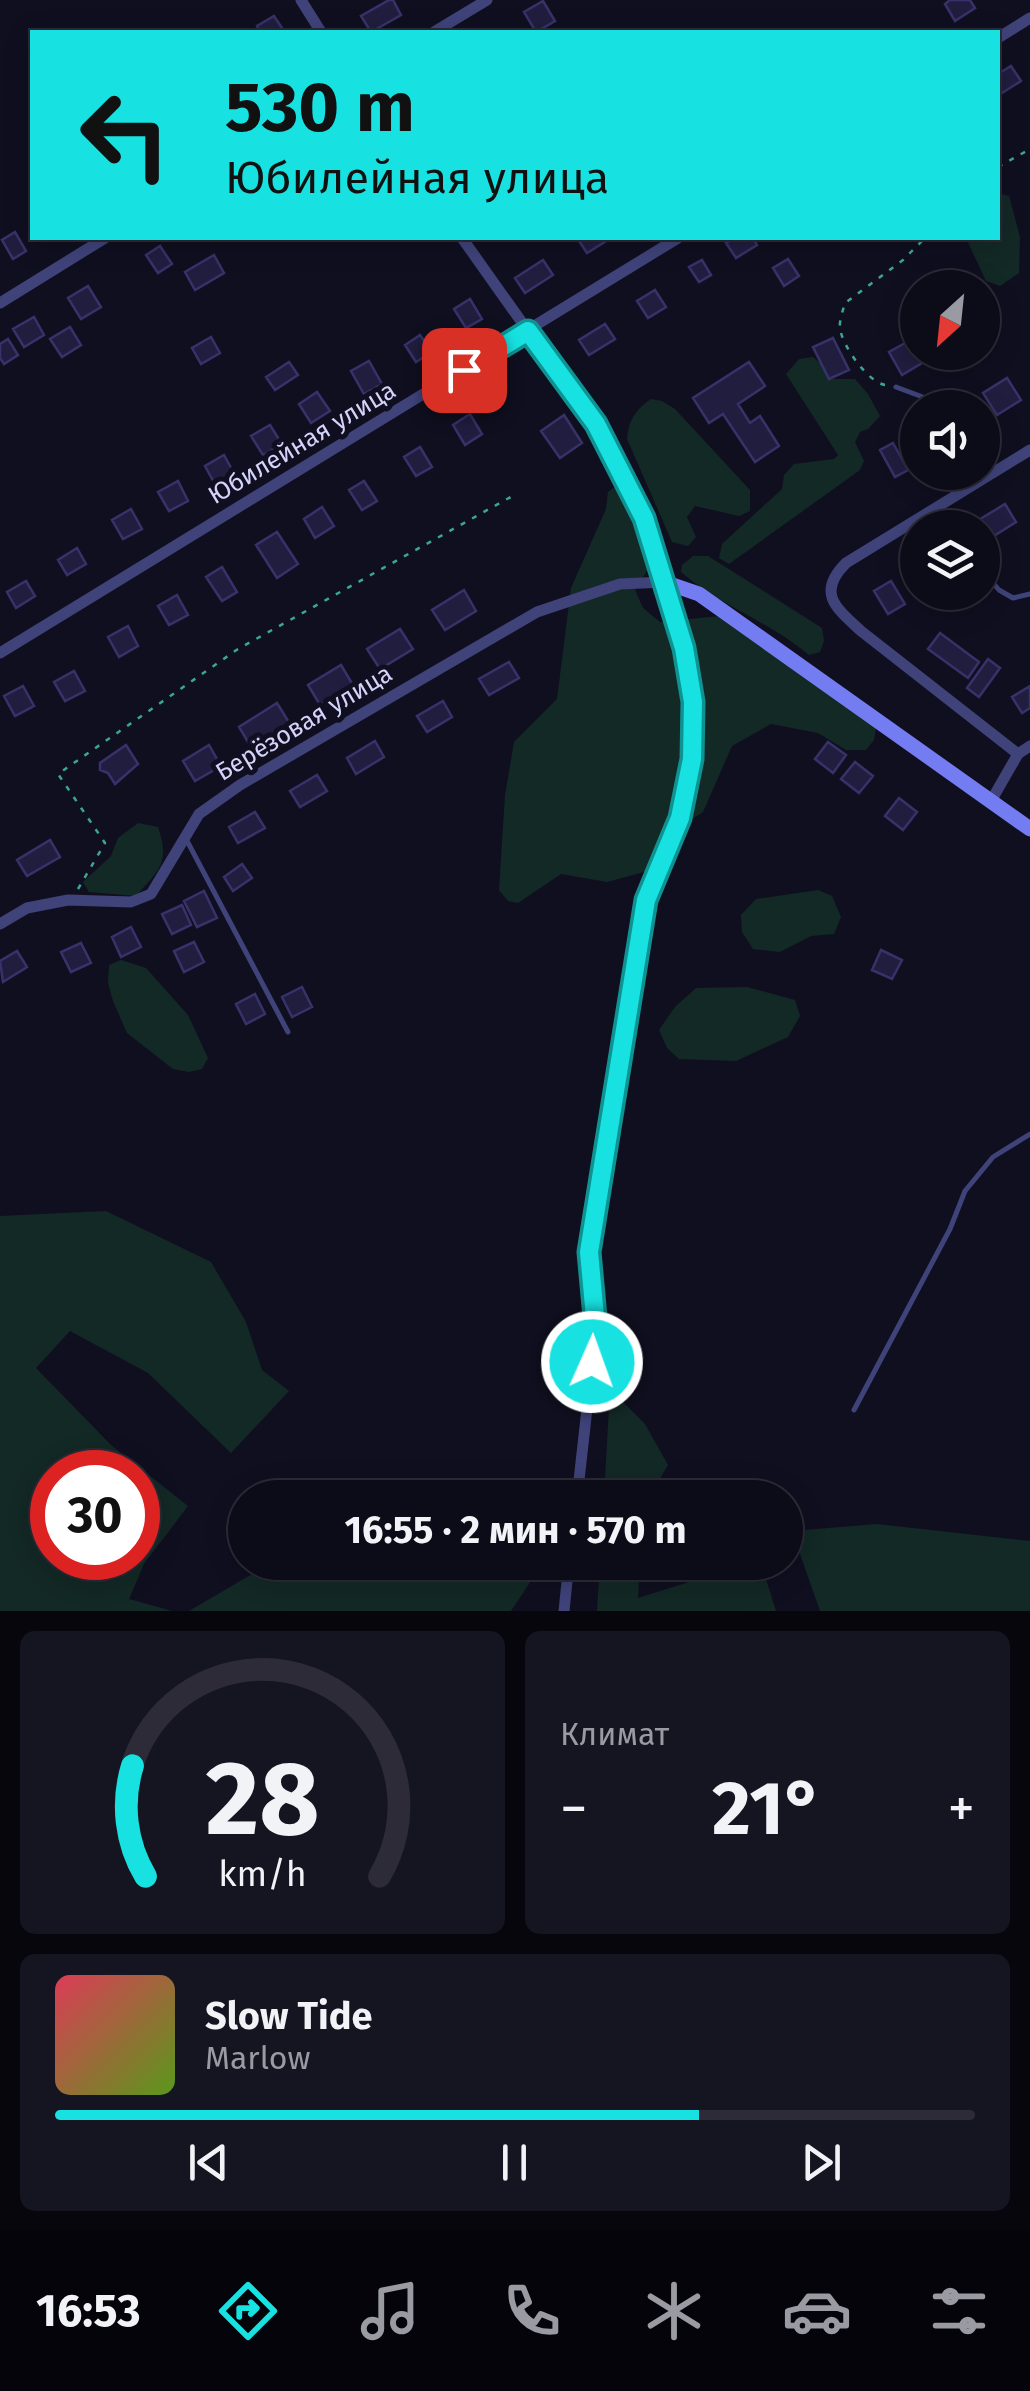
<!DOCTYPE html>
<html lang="ru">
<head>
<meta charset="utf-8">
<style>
  :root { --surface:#0c0b18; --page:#151421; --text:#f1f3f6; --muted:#9a9ba2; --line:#2c2b37; --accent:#17e2e1 }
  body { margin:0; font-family:"Fira Sans",sans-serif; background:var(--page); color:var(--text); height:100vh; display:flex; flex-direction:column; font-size:38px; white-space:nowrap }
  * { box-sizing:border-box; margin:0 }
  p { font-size:32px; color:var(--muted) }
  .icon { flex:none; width:55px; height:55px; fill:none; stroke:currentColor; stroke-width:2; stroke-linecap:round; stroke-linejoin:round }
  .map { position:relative; height:1611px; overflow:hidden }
  .details { display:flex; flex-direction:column; gap:20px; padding:20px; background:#07060d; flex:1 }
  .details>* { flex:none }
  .top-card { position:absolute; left:30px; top:30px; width:970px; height:210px; border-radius:0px; box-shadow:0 5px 25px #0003,0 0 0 2px var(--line); background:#17e2e1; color:#111; overflow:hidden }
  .needle { width:65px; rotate:207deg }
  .tools { position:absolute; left:900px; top:270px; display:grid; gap:20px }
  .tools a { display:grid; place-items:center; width:100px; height:100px; border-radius:50%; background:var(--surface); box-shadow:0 5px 25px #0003,0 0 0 2px var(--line); font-size:50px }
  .speed { position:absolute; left:30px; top:1450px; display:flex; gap:20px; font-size:50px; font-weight:700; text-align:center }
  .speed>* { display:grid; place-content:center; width:130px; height:130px; border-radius:50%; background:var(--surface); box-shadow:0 5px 25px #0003,0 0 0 2px var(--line); line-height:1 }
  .speed .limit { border:15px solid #d22; background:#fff; color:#111 }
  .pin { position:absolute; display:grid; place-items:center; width:85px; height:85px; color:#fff; margin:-42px; border-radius:20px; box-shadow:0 5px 15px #0006 }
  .me { position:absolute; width:110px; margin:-55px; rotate:2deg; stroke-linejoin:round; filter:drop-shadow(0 0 8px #0008) }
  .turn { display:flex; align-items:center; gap:35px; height:210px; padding:0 30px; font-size:45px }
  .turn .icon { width:130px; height:130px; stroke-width:2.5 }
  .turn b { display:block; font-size:70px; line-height:85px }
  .big { font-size:75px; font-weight:700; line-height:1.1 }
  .details .card { flex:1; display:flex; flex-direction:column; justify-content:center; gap:15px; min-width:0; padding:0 35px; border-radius:15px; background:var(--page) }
  .details .dial { align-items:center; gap:0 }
  .dial svg { height:260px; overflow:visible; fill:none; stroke:var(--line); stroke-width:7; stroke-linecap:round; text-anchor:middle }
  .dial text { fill:var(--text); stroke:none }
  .song { display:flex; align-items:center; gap:30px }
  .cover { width:120px; height:120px; border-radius:15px; background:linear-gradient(135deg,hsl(350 70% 55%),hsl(90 70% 35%)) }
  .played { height:10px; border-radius:5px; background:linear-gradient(90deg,var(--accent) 70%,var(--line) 70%) }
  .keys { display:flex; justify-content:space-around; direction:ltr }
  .heat { display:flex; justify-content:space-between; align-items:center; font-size:55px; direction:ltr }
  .details .tiles { flex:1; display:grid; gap:20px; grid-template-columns:1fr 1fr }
  .card:last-child { grid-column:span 2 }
  .trip { position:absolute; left:228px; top:1480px; width:575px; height:100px; border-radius:50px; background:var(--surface); box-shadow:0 5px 25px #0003,0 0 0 2px var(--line); font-weight:700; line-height:100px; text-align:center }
  .tabs { display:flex; height:160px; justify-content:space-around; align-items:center; background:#05040a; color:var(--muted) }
  .tabs .icon { width:70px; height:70px }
  .tabs .active { color:var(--accent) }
  .tabs b { font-size:45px; color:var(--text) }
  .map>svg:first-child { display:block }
  .green { fill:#132926; fill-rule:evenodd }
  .building { fill:#201d3f; stroke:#373269; stroke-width:2.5 }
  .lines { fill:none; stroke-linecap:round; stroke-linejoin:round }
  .path { stroke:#3aa795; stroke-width:2.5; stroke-dasharray:5 8; stroke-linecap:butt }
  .lane { stroke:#3f437a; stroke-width:5 }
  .street { stroke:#3f437a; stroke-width:11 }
  .secondary { stroke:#737df1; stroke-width:15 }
  .route-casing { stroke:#0f9392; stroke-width:25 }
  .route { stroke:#17e2e1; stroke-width:18 }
  .labels { text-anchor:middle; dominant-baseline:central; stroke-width:10; stroke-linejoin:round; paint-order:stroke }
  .street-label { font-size:25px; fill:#d3d3fb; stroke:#100f20 }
</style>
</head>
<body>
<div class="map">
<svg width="1030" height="1611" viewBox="0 0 1030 1611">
  <rect width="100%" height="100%" fill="#100f20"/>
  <!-- green -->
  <path class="green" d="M998,193L1009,196L1020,237L1019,273L1000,286L986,281L966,238H998Z
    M813,357L820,363L829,379H855L868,394L880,416L868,429L860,432L855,442L864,461L860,470L729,564L719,558L722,544L782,489L784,475L794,464L834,459L838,455L786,374L799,359Z
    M651,399L662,401L675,409L750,490V511L739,516L695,506L687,517L696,537L688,546L672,542L627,439C629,420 635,410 651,399Z
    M616,486L626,489L654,560L635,590L643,608L660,622L720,616L876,727L874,740L866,750H846L818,733L771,724L732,746L703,812L689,821L644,872L607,882L561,874L518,903L508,901L499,890L505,795L514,742L557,699L571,588L606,509L608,492Z
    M693,556H708L822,628L824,641L820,652L809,655C770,622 719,605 681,572L682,565Z
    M138,823L158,827C170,863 160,869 136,896L89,892L83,882L111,856L118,838Z
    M818,890L832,896L841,917L834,934L811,936L780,952L753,949L742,932L741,915L756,899Z
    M121,960L146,968L188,1015L208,1058L202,1069L189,1072L173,1069L127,1033L113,1001L108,983L109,965Z
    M747,987L795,1000L800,1016L788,1037L736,1061L679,1059L667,1048L659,1030L675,1007L696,988Z
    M106,1211L211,1262L246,1322L262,1370L289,1391L231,1453L148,1373L70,1331L36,1368L111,1445L188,1506L144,1564L129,1599L172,1611H0V1216ZM52,1472H138V1558H52Z
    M610,1389L645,1424L668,1465L649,1497H604Z
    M877,1524L1030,1541V1611H820L792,1531Z
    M600,1562L640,1563L638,1598L705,1577L717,1563H761L776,1611H597Z
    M271,1563L272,1562L543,1563L511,1611H189Z"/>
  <!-- building -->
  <path class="building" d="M389,0H393L401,15L371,32L361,16Z
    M950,0H970L975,8L955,21L945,4Z
    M543,1L555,21L536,32L524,12Z
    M274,16L282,28L274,32H260L257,26Z
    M1011,66L1021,81L1002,93L998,85V74Z
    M15,232L26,251L13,259L2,240Z
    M577,238H611L587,253Z
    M735,238H753L757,245L736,258L726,243Z
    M160,246L172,264L158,273L146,255Z
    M214,255L224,273L195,290L185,272Z
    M788,259L799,276L784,286L773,268Z
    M543,260L553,275L525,293L515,278Z
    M702,260L711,275L699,282L689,267Z
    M88,286L101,307L81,319L68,298Z
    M655,290L666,307L648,318L637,301Z
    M470,299L482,319L466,328L454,309Z
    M34,317L44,335L24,347L13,329Z
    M605,324L615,339L589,355L579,340Z
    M70,327L81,345L62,357L50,339Z
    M420,335L432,352L416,362L405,345Z
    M211,337L220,353L201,364L192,348Z
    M833,338L849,370L829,379L813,347Z
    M914,338L918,352H922L927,360L902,375L889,352Z
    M8,339L18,355L4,364L0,358V344Z
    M369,361L382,384L364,394L351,371Z
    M289,362L298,375L275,390L266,377Z
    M749,362L765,386L738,404L750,423L760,416L779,446L755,462L723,414L709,423L693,398Z
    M1007,378L1021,400L997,415L983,393Z
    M317,392L330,411L311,423L299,404Z
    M470,414L482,434L465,445L453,425Z
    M564,415L582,443L560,458L541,431Z
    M270,425L282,444L263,455L251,436Z
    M893,443L908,470L895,477L880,450Z
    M420,447L432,467L416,476L404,457Z
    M224,455L235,475L216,486L205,466Z
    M178,481L188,501L169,511L158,492Z
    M364,481L377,501L362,510L349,490Z
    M1005,504L1016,522L989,539L977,521Z
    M322,507L334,526L315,538L304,519Z
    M131,509L142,529L123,539L112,520Z
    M277,532L298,564L277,578L256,545Z
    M77,548L86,564L67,575L58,560Z
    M222,567L237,592L222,601L206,577Z
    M26,581L35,596L16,608L7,592Z
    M891,581L905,604L888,614L874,591Z
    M464,590L476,611L445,630L432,610Z
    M177,595L188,615L169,625L158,606Z
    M128,626L138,646L119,657L108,637Z
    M400,629L413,649L380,669L367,649Z
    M940,633L979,662L968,678L928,649Z
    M988,659L1000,668L979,697L967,688Z
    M509,662L519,678L489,695L479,679Z
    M341,665L353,685L320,705L308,685Z
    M74,671L85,691L65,701L54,682Z
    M23,686L34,706L15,716L4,696Z
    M1030,686V708L1022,713L1012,697Z
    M443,701L452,717L427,732L417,716Z
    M277,703L290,724L251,747L239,727Z
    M375,741L384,757L356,774L347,758Z
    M828,742L846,755L833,773L815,759Z
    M126,745L138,764L115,784L108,773L100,770V763Z
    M209,745L221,766L195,781L183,761Z
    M855,762L873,776L859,793L841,779Z
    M317,775L327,791L300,807L290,791Z
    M899,798L917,812L903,830L885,816Z
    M255,812L265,828L238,843L229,827Z
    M50,840L60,857L27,876L17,860Z
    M242,864L252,878L233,891L224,877Z
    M204,891L217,918L197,927L184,901Z
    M182,905L191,925L172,934L162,914Z
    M131,927L141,947L121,957L112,937Z
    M194,942L204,962L184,972L174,951Z
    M81,943L91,963L71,972L61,952Z
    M881,950L902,960L892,979L872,970Z
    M17,951L27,967L3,982L0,961Z
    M302,987L312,1007L292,1017L282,997Z
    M255,994L265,1014L246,1024L236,1004Z"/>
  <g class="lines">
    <!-- path -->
    <path class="path" d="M998,167L1030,149
      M885,385C868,382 842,346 840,328C839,321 843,310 845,303L903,260L925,238
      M78,889L105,843L58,774L238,649L516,494"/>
    <!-- lane -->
    <path class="lane" d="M896,387L952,408
      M982,455L990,471
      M934,513L946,528
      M982,570L999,590L1013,598L1030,594
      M185,837L288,1032
      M854,1410L950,1229L965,1191L993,1157L1030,1134"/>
    <!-- street -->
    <path class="street" d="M301,0L321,32
      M434,32L487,0
      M998,38L1030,18
      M462,238L528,331
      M0,303L105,238
      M0,653L678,238
      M1018,754L861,631C836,608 816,593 846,563L1030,450
      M991,801L1018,754L1030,746
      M0,924L27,908L68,900L131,902L151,894L199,814L240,785L537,612L620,584L664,582L684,647L693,703L691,759L681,819L646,900L589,1252L596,1328L577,1498
      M564,1611L569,1562"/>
    <!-- secondary -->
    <path class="secondary" d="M528,331C551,362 577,392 597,425C627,475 647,527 664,582L699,594L1030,829"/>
  </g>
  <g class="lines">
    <defs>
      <path id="route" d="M464,370L528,331L596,424L644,518L684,648L693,702L692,759L680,818L646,900L589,1252L596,1328L592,1362"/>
    </defs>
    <!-- route casing -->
    <use href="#route" class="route-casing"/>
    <!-- route -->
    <use href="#route" class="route"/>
  </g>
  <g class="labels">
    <!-- street labels -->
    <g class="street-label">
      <text transform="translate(302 443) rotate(-31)">Юбилейная улица</text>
      <text transform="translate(304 723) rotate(-31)">Берёзовая улица</text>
    </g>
  </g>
</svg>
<div class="tools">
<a><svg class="needle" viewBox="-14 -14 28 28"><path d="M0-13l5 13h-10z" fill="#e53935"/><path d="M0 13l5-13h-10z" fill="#9a9ba2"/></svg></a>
<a><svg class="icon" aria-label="sound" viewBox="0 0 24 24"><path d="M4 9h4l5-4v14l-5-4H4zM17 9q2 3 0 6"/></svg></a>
<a><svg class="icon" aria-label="layers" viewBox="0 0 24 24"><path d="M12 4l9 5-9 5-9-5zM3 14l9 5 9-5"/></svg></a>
</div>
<div class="speed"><div class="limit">30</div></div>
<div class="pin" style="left:464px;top:370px;background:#d93025"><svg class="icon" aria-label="arrive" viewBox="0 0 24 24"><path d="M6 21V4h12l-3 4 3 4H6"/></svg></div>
<svg class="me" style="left:592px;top:1362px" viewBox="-20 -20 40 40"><circle r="17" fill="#17e2e1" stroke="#fff" stroke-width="3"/><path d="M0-11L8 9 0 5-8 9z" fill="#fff"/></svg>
<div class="trip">16:55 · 2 мин · 570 m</div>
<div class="top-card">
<div class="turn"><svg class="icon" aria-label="left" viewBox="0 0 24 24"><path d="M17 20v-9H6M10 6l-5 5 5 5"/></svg><div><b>530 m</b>Юбилейная улица</div></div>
</div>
</div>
<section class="details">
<div class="tiles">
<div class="card dial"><svg viewBox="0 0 100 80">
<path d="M14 69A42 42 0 1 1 86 69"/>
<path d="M14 69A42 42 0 0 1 10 35" stroke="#17e2e1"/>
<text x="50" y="56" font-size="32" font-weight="700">28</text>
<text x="50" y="72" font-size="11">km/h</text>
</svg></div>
<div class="card"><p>Климат</p>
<div class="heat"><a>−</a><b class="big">21°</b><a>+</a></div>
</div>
<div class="card">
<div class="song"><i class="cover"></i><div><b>Slow Tide</b><p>Marlow</p></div></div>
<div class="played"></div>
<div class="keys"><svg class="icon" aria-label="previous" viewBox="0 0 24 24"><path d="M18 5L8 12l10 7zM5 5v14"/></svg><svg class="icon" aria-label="pause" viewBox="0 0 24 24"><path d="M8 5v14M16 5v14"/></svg><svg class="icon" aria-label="next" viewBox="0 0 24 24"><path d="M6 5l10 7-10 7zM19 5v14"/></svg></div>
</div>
</div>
</section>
<nav class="tabs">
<b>16:53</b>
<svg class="icon active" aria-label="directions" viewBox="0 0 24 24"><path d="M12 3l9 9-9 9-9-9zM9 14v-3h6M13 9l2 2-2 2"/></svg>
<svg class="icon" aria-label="music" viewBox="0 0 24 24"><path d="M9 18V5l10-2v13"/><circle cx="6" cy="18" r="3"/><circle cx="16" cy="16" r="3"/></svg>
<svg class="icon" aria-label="phone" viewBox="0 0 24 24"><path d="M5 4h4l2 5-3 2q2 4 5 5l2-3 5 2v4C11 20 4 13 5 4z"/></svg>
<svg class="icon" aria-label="climate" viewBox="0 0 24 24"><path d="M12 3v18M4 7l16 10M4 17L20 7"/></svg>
<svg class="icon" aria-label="car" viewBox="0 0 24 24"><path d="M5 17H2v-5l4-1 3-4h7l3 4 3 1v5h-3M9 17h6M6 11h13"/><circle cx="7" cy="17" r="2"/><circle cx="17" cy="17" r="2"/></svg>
<svg class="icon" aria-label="filters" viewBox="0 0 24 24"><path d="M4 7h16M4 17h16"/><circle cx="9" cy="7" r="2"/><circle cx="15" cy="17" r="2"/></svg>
</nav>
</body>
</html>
